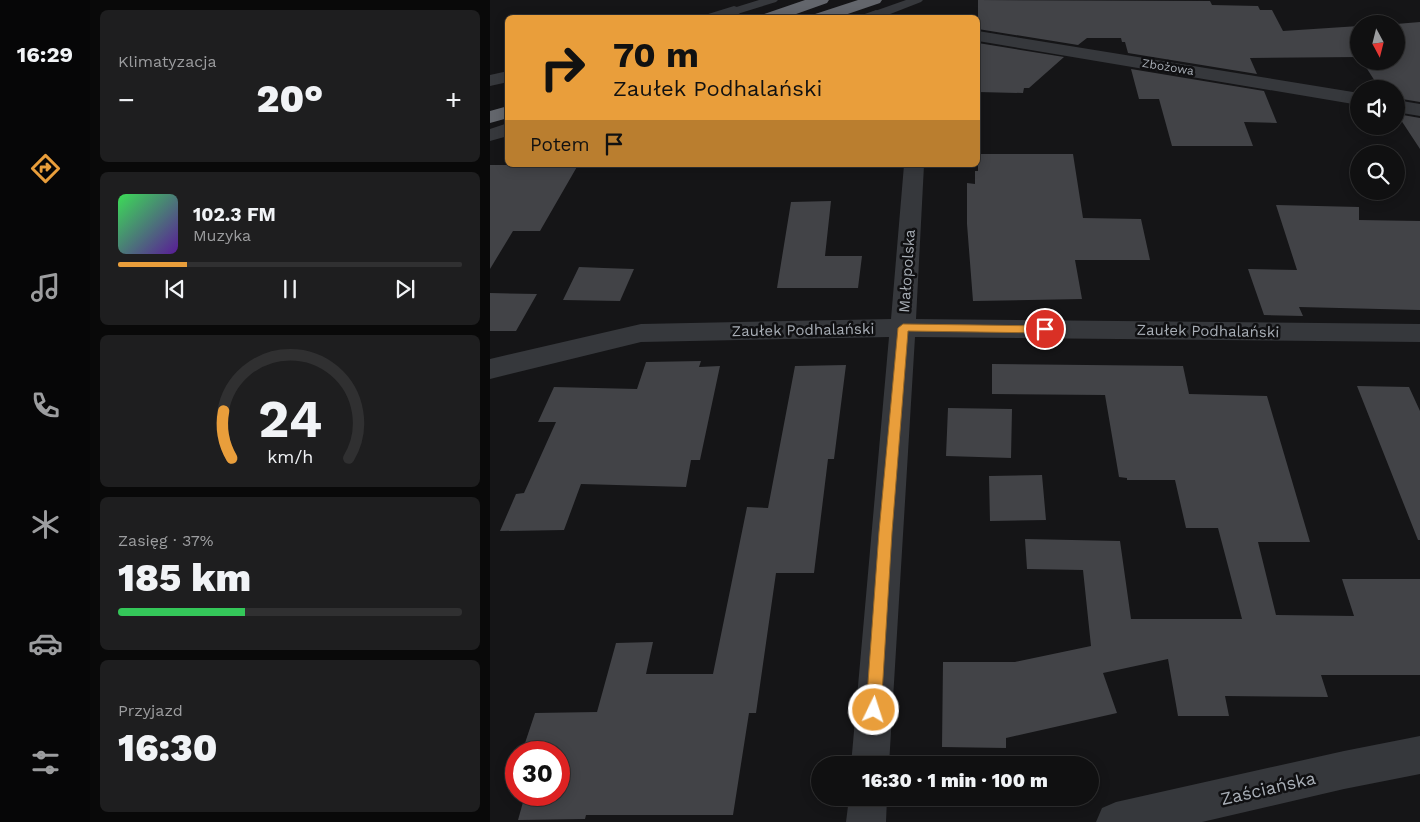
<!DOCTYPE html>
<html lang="pl">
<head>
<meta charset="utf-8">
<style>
  :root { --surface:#101011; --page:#1e1e1f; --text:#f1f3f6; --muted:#9c9d9f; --line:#303031; --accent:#e99e3b }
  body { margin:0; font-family:"Work Sans",sans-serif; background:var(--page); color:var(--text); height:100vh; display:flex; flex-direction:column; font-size:19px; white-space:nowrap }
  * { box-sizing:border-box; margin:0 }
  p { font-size:16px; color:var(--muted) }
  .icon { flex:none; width:28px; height:28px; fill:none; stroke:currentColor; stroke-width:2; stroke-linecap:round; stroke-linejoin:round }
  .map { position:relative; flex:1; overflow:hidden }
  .sheet { display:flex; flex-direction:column; gap:10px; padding:10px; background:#090909; width:400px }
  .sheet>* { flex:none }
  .hud { position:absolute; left:15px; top:15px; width:475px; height:152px; border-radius:8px; box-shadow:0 2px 12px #0003,0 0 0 1px var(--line); background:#e99e3b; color:#111; overflow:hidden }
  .needle { width:32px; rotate:173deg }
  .controls { position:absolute; left:860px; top:15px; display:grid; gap:10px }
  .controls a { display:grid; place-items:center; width:55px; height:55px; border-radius:50%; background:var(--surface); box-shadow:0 2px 12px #0003,0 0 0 1px var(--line); font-size:25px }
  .speed { position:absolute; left:15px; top:741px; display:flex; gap:10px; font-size:25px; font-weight:700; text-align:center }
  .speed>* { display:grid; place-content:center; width:65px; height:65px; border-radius:50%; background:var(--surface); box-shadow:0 2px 12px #0003,0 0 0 1px var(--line); line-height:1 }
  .speed .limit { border:8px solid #d22; background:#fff; color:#111 }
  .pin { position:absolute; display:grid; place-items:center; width:42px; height:42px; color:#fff; margin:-21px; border:2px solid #fff; border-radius:50%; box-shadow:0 1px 5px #0007 }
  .me { position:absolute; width:55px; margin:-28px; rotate:4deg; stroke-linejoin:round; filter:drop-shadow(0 0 4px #0008) }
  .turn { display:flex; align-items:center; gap:18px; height:105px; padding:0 25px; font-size:22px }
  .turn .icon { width:65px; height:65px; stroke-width:2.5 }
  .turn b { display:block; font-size:35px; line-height:42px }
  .then { display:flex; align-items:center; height:48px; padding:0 25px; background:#0003; gap:10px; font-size:19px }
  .big { font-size:38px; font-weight:800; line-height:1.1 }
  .sheet .card { flex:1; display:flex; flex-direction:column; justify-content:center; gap:8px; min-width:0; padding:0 18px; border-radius:8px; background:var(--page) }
  .sheet .dial { align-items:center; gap:0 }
  .dial svg { height:130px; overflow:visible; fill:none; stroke:var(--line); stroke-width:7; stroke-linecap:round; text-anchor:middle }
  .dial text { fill:var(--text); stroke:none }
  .song { display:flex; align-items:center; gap:15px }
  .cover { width:60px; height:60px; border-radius:8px; background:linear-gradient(135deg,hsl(130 70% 55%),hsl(270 70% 35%)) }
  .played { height:5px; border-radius:2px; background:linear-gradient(90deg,var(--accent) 20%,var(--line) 20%) }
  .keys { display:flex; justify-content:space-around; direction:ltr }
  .heat { display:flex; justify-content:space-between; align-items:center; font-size:28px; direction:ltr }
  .charge { height:8px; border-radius:4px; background:linear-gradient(90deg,#34c759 37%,var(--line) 0) }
  .trip { position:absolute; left:321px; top:756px; width:288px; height:50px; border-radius:25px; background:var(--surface); box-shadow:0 2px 12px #0003,0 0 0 1px var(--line); font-weight:800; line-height:50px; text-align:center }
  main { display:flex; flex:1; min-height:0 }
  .tabs { display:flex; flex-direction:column; width:90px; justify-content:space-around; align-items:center; background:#060607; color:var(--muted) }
  .tabs .icon { width:35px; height:35px }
  .tabs .current { color:var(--accent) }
  .tabs b { font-size:22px; color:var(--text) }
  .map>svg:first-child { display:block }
  .building { fill:#424347 }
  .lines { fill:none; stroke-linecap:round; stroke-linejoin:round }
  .lane { fill:#36383c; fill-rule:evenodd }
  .street { fill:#36383c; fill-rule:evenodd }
  .highway { fill:#63666c; fill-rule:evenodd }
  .route { fill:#e99e3b; stroke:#976726 }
  .labels { text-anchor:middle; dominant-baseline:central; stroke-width:5; stroke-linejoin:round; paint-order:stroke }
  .far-street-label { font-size:12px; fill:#a8aeb6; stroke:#101012 }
  .street-label { font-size:15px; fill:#a8aeb6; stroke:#101012 }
  .near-street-label { font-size:18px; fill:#a8aeb6; stroke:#101012 }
</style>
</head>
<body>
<main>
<nav class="tabs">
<b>16:29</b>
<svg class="icon current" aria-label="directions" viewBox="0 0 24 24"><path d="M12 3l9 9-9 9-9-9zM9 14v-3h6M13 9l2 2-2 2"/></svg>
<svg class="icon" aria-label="music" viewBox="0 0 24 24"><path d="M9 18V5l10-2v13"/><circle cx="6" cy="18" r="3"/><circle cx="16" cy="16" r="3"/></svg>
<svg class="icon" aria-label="phone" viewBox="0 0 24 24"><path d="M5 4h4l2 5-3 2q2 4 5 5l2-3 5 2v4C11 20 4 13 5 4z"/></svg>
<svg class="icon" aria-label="climate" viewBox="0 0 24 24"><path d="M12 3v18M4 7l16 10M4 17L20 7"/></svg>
<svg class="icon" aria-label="car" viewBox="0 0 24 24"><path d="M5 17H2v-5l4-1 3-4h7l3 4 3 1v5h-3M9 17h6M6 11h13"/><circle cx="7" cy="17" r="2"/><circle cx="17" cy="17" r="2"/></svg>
<svg class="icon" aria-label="filters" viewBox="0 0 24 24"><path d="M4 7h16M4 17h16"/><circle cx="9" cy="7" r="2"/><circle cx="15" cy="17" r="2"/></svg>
</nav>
<section class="sheet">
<div class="card"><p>Klimatyzacja</p>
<div class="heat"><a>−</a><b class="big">20°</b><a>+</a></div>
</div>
<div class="card">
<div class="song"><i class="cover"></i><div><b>102.3 FM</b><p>Muzyka</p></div></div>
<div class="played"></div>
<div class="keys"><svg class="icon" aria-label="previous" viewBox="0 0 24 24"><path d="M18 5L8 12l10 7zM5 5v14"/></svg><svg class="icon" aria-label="pause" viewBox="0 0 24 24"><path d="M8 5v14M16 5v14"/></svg><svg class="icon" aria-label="next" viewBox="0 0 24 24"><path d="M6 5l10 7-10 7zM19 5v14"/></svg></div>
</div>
<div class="card dial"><svg viewBox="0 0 100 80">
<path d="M14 69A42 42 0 1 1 86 69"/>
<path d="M14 69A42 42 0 0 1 9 40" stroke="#e99e3b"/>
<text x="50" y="56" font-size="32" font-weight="700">24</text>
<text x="50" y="72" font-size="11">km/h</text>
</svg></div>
<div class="card"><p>Zasięg · 37%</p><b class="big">185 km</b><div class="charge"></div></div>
<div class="card"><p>Przyjazd</p><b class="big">16:30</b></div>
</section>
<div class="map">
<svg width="930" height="822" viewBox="0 0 930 822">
  <rect width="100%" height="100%" fill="#151517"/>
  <!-- building -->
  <path class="building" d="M488,0L720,1L722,5L768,6L770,10H782L793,31L869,26V57L760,58L767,74L638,53L635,42H632L631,38H597L588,45L488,29Z
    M930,22V102L906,98V89H890L872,61H906V24Z
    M488,43L574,57L539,88H534L533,93L488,92Z
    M641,69L774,91L787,123L754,122L763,146H682L669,99H649Z
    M907,114L930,118V149Z
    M488,154H583L593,218L651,219L660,260H585L592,299L483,301L477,224V183L485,184V171H488Z
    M0,165H88L50,231H23L0,269Z
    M341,201L335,256H372L368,288H287L301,202Z
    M786,205L869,207V220L930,221V310L809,307L813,316L774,315L758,269L807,270Z
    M89,267L114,268L144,269L130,301L73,300Z
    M0,293L47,294L26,331H0Z
    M211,361L209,367L230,366L210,460H201L196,487L91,484L74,530L10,531L26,494L34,493L66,422H48L64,387L147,389L156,362Z
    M502,364L693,366L699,394L777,396L820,542H768L786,615L864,616L852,579H930V675H831L838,697L735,696L739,716H688L678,659L613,673L627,713L516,738V748L452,747L453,662H525L601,646L593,570L537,569L535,539L630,541L641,619H752L728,528H696L685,480H637V478L629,477L615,395L502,394Z
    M356,365L344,459H338L324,573H286L266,713H259L243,815H96L95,819L28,820L35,795H69V752H32L45,713L107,712L126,643L163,642L156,674H223L257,507L278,508L305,366Z
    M867,386L919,387L930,411V540H928Z
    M458,408L522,409L521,458L456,456Z
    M552,475L556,520L500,521L499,476Z"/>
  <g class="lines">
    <!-- lane -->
    <path class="lane" d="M269,0H288L286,2L244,15L238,11L240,9Z
      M416,0H433L431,2L390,18H382L380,15L382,12Z"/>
    <!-- street -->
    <path class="street" d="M244,6L250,8L252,11C244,21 225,18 213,18L215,15Z
      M386,10L392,12L398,18H370L372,15Z
      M488,31L869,93V105L488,41Z
      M18,71V82L0,86V75Z
      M906,100L930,104V116L906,112Z
      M18,123V136L0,141V129Z
      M414,165H434L426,319L930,324V342L425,337L399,765H361L399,337L151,342L0,379V359L151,324L401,319Z
      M930,736V774L854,789L712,822H606L612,808L626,802L854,751Z
      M359,798H397L396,822H356Z"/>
    <!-- highway -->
    <path class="highway" d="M315,0H339L337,3L295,18H269L271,15Z
      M368,0H392L390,3L346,18H320L322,15Z
      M18,106V118L0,123V111Z"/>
  </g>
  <!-- route -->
  <path class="route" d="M413,324L555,326L561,329L555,333L418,331L402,532L391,710L389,716L384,718L379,716L376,710L389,532L408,328Z"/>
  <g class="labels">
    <!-- far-street labels -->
    <g class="far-street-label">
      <text transform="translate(678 67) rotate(9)">Zbożowa</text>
    </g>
    <!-- street labels -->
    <g class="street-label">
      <text transform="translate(417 271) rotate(-86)">Małopolska</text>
      <text transform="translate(313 330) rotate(-1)">Zaułek Podhalański</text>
      <text transform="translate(718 331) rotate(1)">Zaułek Podhalański</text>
    </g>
    <!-- near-street labels -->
    <g class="near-street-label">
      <text transform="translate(778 788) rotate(-13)">Zaściańska</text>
    </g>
  </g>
</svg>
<div class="controls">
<a><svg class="needle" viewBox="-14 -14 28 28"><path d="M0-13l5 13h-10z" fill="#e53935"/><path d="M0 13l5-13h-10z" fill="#9c9d9f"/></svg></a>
<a><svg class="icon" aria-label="sound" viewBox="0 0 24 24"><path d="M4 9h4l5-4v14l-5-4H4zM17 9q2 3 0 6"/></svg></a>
<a><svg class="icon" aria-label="search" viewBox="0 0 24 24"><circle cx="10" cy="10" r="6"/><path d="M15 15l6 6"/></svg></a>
</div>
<div class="speed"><div class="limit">30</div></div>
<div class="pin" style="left:555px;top:329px;background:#d93025"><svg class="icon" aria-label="arrive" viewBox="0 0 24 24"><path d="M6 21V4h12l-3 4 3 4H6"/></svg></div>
<svg class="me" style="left:384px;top:710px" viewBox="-20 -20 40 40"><circle r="17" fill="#e99e3b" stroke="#fff" stroke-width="3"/><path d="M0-11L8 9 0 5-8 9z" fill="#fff"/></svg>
<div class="trip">16:30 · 1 min · 100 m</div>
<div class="hud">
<div class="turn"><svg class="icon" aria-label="right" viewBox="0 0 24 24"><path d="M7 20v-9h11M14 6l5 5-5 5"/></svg><div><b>70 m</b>Zaułek Podhalański</div></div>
<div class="then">Potem<svg class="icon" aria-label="arrive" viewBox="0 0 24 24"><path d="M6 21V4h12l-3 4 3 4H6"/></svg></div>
</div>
</div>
</main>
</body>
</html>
